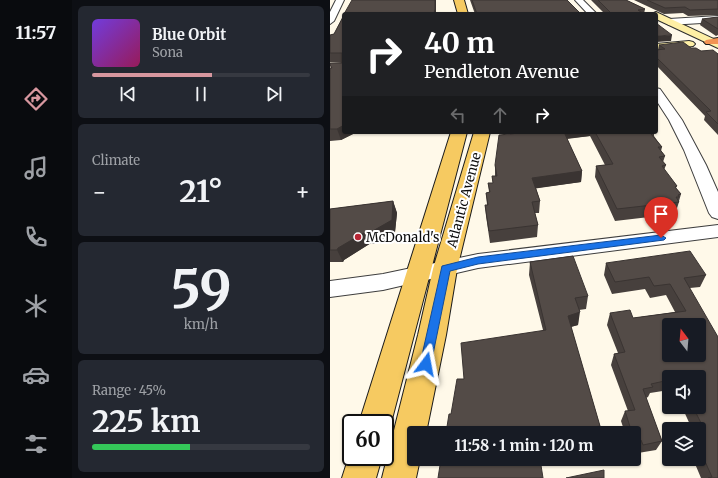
<!DOCTYPE html>
<html lang="en">
<head>
<meta charset="utf-8">
<style>
  :root { --surface:#171b24; --page:#242831; --text:#f1f3f6; --muted:#9ea1a6; --line:#363941; --accent:#d7979f }
  body { margin:0; font-family:Merriweather,serif; background:var(--page); color:var(--text); height:100vh; display:flex; flex-direction:column; font-size:15px; white-space:nowrap }
  * { box-sizing:border-box; margin:0 }
  p { font-size:13px; color:var(--muted) }
  .icon { flex:none; width:22px; height:22px; fill:none; stroke:currentColor; stroke-width:2; stroke-linecap:round; stroke-linejoin:round }
  .map { position:relative; flex:1; overflow:hidden }
  .panel { display:flex; flex-direction:column; gap:6px; padding:6px; background:#0d0f14; width:258px }
  .panel>* { flex:none }
  .top-card { position:absolute; left:12px; top:12px; width:316px; height:122px; border-radius:4px; box-shadow:0 1px 3px #0004; background:#202124; color:#fff; overflow:hidden }
  .needle { width:26px; rotate:344deg }
  .buttons { position:absolute; left:332px; top:318px; display:grid; gap:8px }
  .buttons a { display:grid; place-items:center; width:44px; height:44px; border-radius:4px; background:var(--surface); box-shadow:0 1px 3px #0004; font-size:20px }
  .speed { position:absolute; left:12px; top:414px; display:flex; gap:8px; font-size:20px; font-weight:700; text-align:center }
  .speed>* { display:grid; place-content:center; width:52px; height:52px; border-radius:50%; background:var(--surface); box-shadow:0 1px 3px #0004; line-height:1 }
  .speed .limit { border:2px solid #111; border-radius:6px; background:#fff; color:#111 }
  .pin { position:absolute; display:grid; place-items:center; width:34px; height:34px; color:#fff; margin:-41px -17px; border-radius:50% 50% 50% 0; rotate:-45deg; box-shadow:0 0 4px #0007 }
  .pin .icon { rotate:45deg }
  .me { position:absolute; width:44px; margin:-22px; rotate:13deg; stroke-linejoin:round; filter:drop-shadow(0 0 3px #0008) }
  .turn { display:flex; align-items:center; gap:14px; height:84px; padding:0 16px; font-size:18px }
  .turn .icon { width:52px; height:52px; stroke-width:2.5 }
  .turn b { display:block; font-size:28px; line-height:34px }
  .lanes { display:flex; align-items:center; height:38px; padding:0 16px; background:#0003; justify-content:center; gap:20px; direction:ltr }
  .lanes .off { opacity:.35 }
  .big { font-size:30px; font-weight:700; line-height:1.1 }
  .panel .card { flex:1; display:flex; flex-direction:column; justify-content:center; gap:6px; min-width:0; padding:0 14px; border-radius:6px; background:var(--page) }
  .panel .dial { align-items:center; gap:0 }
  .dial b { font-size:52px; line-height:1 }
  .song { display:flex; align-items:center; gap:12px }
  .cover { width:48px; height:48px; border-radius:6px; background:linear-gradient(135deg,hsl(260 70% 55%),hsl(330 70% 35%)) }
  .played { height:4px; border-radius:2px; background:linear-gradient(90deg,var(--accent) 55%,var(--line) 55%) }
  .keys { display:flex; justify-content:space-around; direction:ltr }
  .heat { display:flex; justify-content:space-between; align-items:center; font-size:22px; direction:ltr }
  .charge { height:6px; border-radius:3px; background:linear-gradient(90deg,#34c759 45%,var(--line) 0) }
  .trip { position:absolute; left:77px; top:426px; width:234px; height:40px; border-radius:4px; background:var(--surface); box-shadow:0 1px 3px #0004; font-weight:700; line-height:40px; text-align:center }
  main { display:flex; flex:1; min-height:0 }
  .tabs { display:flex; flex-direction:column; width:72px; justify-content:space-around; align-items:center; background:#090b0e; color:var(--muted) }
  .tabs .icon { width:28px; height:28px }
  .tabs .selected { color:var(--accent) }
  .tabs b { font-size:18px; color:var(--text) }
  .map>svg:first-child { display:block }
  .lines { fill:none; stroke-linecap:round; stroke-linejoin:round }
  .street-casing { stroke:#3e3e3e; stroke-width:2 }
  .secondary-casing { stroke:#2d2d2d; stroke-width:2 }
  .primary-casing { stroke:#1c1c1c; stroke-width:2 }
  .highway-casing { stroke:#1c1c1c; stroke-width:2 }
  .street { fill:#fff; fill-rule:evenodd }
  .secondary { fill:#feefa5; fill-rule:evenodd }
  .primary { fill:#f6ca61; fill-rule:evenodd }
  .highway { fill:#f29354; fill-rule:evenodd }
  .wall { fill:#47403d }
  .shaded-wall { fill:#3a3432 }
  .building { fill:#534b47; stroke:#3a3432; fill-rule:evenodd }
  .route { fill:#1a73e8; stroke:#114b97 }
  .poi-dot { fill:#b82635; stroke:#fff; stroke-width:1.5 }
  .labels { text-anchor:middle; dominant-baseline:central; stroke-width:4; stroke-linejoin:round; paint-order:stroke }
  .street-label { font-size:13px; fill:#0b0b0b; stroke:#fff }
  .poi-label { font-size:13px; fill:#0b0b0b; stroke:#fff; text-anchor:start }
</style>
</head>
<body>
<main>
<nav class="tabs">
<b>11:57</b>
<svg class="icon selected" aria-label="directions" viewBox="0 0 24 24"><path d="M12 3l9 9-9 9-9-9zM9 14v-3h6M13 9l2 2-2 2"/></svg>
<svg class="icon" aria-label="music" viewBox="0 0 24 24"><path d="M9 18V5l10-2v13"/><circle cx="6" cy="18" r="3"/><circle cx="16" cy="16" r="3"/></svg>
<svg class="icon" aria-label="phone" viewBox="0 0 24 24"><path d="M5 4h4l2 5-3 2q2 4 5 5l2-3 5 2v4C11 20 4 13 5 4z"/></svg>
<svg class="icon" aria-label="climate" viewBox="0 0 24 24"><path d="M12 3v18M4 7l16 10M4 17L20 7"/></svg>
<svg class="icon" aria-label="car" viewBox="0 0 24 24"><path d="M5 17H2v-5l4-1 3-4h7l3 4 3 1v5h-3M9 17h6M6 11h13"/><circle cx="7" cy="17" r="2"/><circle cx="17" cy="17" r="2"/></svg>
<svg class="icon" aria-label="filters" viewBox="0 0 24 24"><path d="M4 7h16M4 17h16"/><circle cx="9" cy="7" r="2"/><circle cx="15" cy="17" r="2"/></svg>
</nav>
<section class="panel">
<div class="card">
<div class="song"><i class="cover"></i><div><b>Blue Orbit</b><p>Sona</p></div></div>
<div class="played"></div>
<div class="keys"><svg class="icon" aria-label="previous" viewBox="0 0 24 24"><path d="M18 5L8 12l10 7zM5 5v14"/></svg><svg class="icon" aria-label="pause" viewBox="0 0 24 24"><path d="M8 5v14M16 5v14"/></svg><svg class="icon" aria-label="next" viewBox="0 0 24 24"><path d="M6 5l10 7-10 7zM19 5v14"/></svg></div>
</div>
<div class="card"><p>Climate</p>
<div class="heat"><a>−</a><b class="big">21°</b><a>+</a></div>
</div>
<div class="card dial"><b>59</b><p>km/h</p></div>
<div class="card"><p>Range · 45%</p><b class="big">225 km</b><div class="charge"></div></div>
</section>
<div class="map">
<svg width="388" height="478" viewBox="0 0 388 478">
  <rect width="100%" height="100%" fill="#fff9e9"/>
  <g class="lines">
    <defs>
      <path id="street" d="M6,0H14L4,21L0,24V12Z
        M245,0H253L267,14H258Z
        M388,16V22L339,25L335,22L339,19Z
        M326,88L330,89L352,120L376,165L388,192V219L382,217L379,213L354,150L339,120L326,100Z
        M388,225V237L148,268L53,290L0,297V281L53,274L148,254Z"/>
      <path id="secondary" d="M326,12L388,41V48L326,19V14H322Z
        M359,41L363,42L365,44L363,46L326,50V44Z"/>
      <path id="primary" d="M124,0H134L138,14H128Z
        M121,132H137L61,423L55,435V423H29Z
        M144,132H160L127,269L116,335L96,433H84V459H90L86,478H52L88,335L103,269Z
        M21,450V457H52L46,478H12Z"/>
      <path id="highway" d="M388,38V44H376L374,42L376,40Z"/>
    </defs>
    <!-- street casing -->
    <use href="#street" class="street-casing"/>
    <!-- secondary casing -->
    <use href="#secondary" class="secondary-casing"/>
    <!-- primary casing -->
    <use href="#primary" class="primary-casing"/>
    <!-- highway casing -->
    <use href="#highway" class="highway-casing"/>
    <!-- street -->
    <use href="#street" class="street"/>
    <!-- secondary -->
    <use href="#secondary" class="secondary"/>
    <!-- primary -->
    <use href="#primary" class="primary"/>
    <!-- highway -->
    <use href="#highway" class="highway"/>
  </g>
  <!-- wall -->
  <path class="wall" d="M140,0H237L251,14H145Z
    M261,0H296L315,9L314,14H275Z
    M304,0H388V15L358,16L353,13L334,14Z
    M14,15V132H27L11,140L0,141V68H1L0,63H12L0,62V35L4,34Z
    M388,17V35L386,36L370,25L372,19Z
    M329,45L361,48L371,51L388,54V135L374,120L375,116L326,65V50H328Z
    M200,132H323L324,133V136L332,147L331,151L335,156L333,162L336,165L334,170L347,186L346,188L351,194L349,201V202L345,214L285,221L265,177L266,166L275,165L260,136L237,139L252,171L251,182L206,188L210,201L209,213H205L208,225L207,237L160,243L156,216L155,205H157L156,193L159,192L158,183H163L162,176H165V165Z
    M63,201L67,213L65,232L45,244L41,243L14,260L13,262H0V209Z
    M200,262L258,296L256,309L249,310L248,325L241,327L270,426L268,433H116L121,414L134,379L213,330L199,275Z
    M276,263L376,275L370,287L360,288L388,478H371L363,459H369V429H362L352,407H369V377H339V390L320,393L318,397L316,398L332,441L326,450L308,453L306,449H304V433H295L291,421L295,411H298L281,365L284,354L288,353L277,325L280,313L303,318L345,312L336,295L320,298L315,289L282,294L274,275Z"/>
  <!-- shaded-wall -->
  <path class="shaded-wall" d="M105,0H106V14H104Z
    M342,35L341,41L326,42L327,36Z
    M14,125V132H27L11,140L7,129Z
    M232,132H260V136L232,139Z
    M252,171L251,182L202,189V178Z
    M63,201L67,213L65,232L45,244L41,232Z
    M37,231L41,243L14,260L13,262L7,250L8,248Z
    M250,312L248,325L236,328L238,316Z"/>
  <!-- building -->
  <path class="building" d="M22,0H105V8L104,14H14Z
    M142,0H237L251,14H147Z
    M268,0H296L315,9L308,10L314,14H282Z
    M317,0H388V9L360,10L355,7L335,8Z
    M14,15V125L7,129H0V68H2L0,65V63H12V53H0V35L4,34Z
    M388,17V29L372,19Z
    M326,23L342,35L327,36L326,42Z
    M353,42L361,48H366L371,51L383,50L388,54V124L376,112L381,111L326,57V50L335,49L329,45Z
    M200,132H234L252,171L202,178L210,201L202,202L208,225L159,231L155,205H158L156,193L160,192L158,183H163L162,176H167L165,165L169,135Z
    M265,132H323L324,133L321,134L332,147H328L335,156L329,157L336,165L332,166L347,186L345,187L351,194L348,195L349,197H346L349,202L287,209L266,166L283,164Z
    M63,201L62,220L41,232L37,231L8,248L7,250H0V209Z
    M360,251L376,275L354,278L388,337V478H378L382,477L369,448V443L373,442L369,435V432L375,431L363,407H369V377H339V380L321,384L323,387L313,389L332,441L313,445L311,440L305,441L304,438V433H302L295,411L305,410L284,354L295,352L280,313L300,310L303,318L356,311L340,284L324,286L319,277L285,282L276,263ZM339,325H369V355H339Z
    M243,256L258,296L245,298L250,312L238,316L270,426L231,433H116L119,414H121L127,379H134L131,343L216,330L200,262Z
    M111,459H210L213,478H108Z
    M274,470V478H236Z"/>
  <!-- route -->
  <path class="route" d="M331,235L336,238L334,240L148,264L120,271L101,364L100,368L96,370L91,368L90,364L112,266L148,257Z"/>
  <!-- markers -->
  <circle class="poi-dot" cx="28" cy="237" r="4"/>
  <g class="labels">
    <!-- street labels -->
    <g class="street-label">
      <text transform="translate(134 200) rotate(-75)">Atlantic Avenue</text>
    </g>
    <!-- poi labels -->
    <g class="poi-label">
      <text x="36" y="237">McDonald's</text>
    </g>
  </g>
</svg>
<div class="buttons">
<a><svg class="needle" viewBox="-14 -14 28 28"><path d="M0-13l5 13h-10z" fill="#e53935"/><path d="M0 13l5-13h-10z" fill="#9ea1a6"/></svg></a>
<a><svg class="icon" aria-label="sound" viewBox="0 0 24 24"><path d="M4 9h4l5-4v14l-5-4H4zM17 9q2 3 0 6"/></svg></a>
<a><svg class="icon" aria-label="layers" viewBox="0 0 24 24"><path d="M12 4l9 5-9 5-9-5zM3 14l9 5 9-5"/></svg></a>
</div>
<div class="speed"><div class="limit">60</div></div>
<div class="pin" style="left:331px;top:238px;background:#d93025"><svg class="icon" aria-label="arrive" viewBox="0 0 24 24"><path d="M6 21V4h12l-3 4 3 4H6"/></svg></div>
<svg class="me" style="left:96px;top:364px" viewBox="-20 -20 40 40"><path d="M0-17L14 15 0 8-14 15z" fill="#1a73e8" stroke="#fff" stroke-width="4"/></svg>
<div class="trip">11:58 · 1 min · 120 m</div>
<div class="top-card">
<div class="turn"><svg class="icon" aria-label="right" viewBox="0 0 24 24"><path d="M7 20v-9h11M14 6l5 5-5 5"/></svg><div><b>40 m</b>Pendleton Avenue</div></div>
<div class="lanes"><svg class="icon off" aria-label="left" viewBox="0 0 24 24"><path d="M17 20v-9H6M10 6l-5 5 5 5"/></svg><svg class="icon off" aria-label="ahead" viewBox="0 0 24 24"><path d="M12 20V5M6 11l6-6 6 6"/></svg><svg class="icon" aria-label="right" viewBox="0 0 24 24"><path d="M7 20v-9h11M14 6l5 5-5 5"/></svg></div>
</div>
</div>
</main>
</body>
</html>
